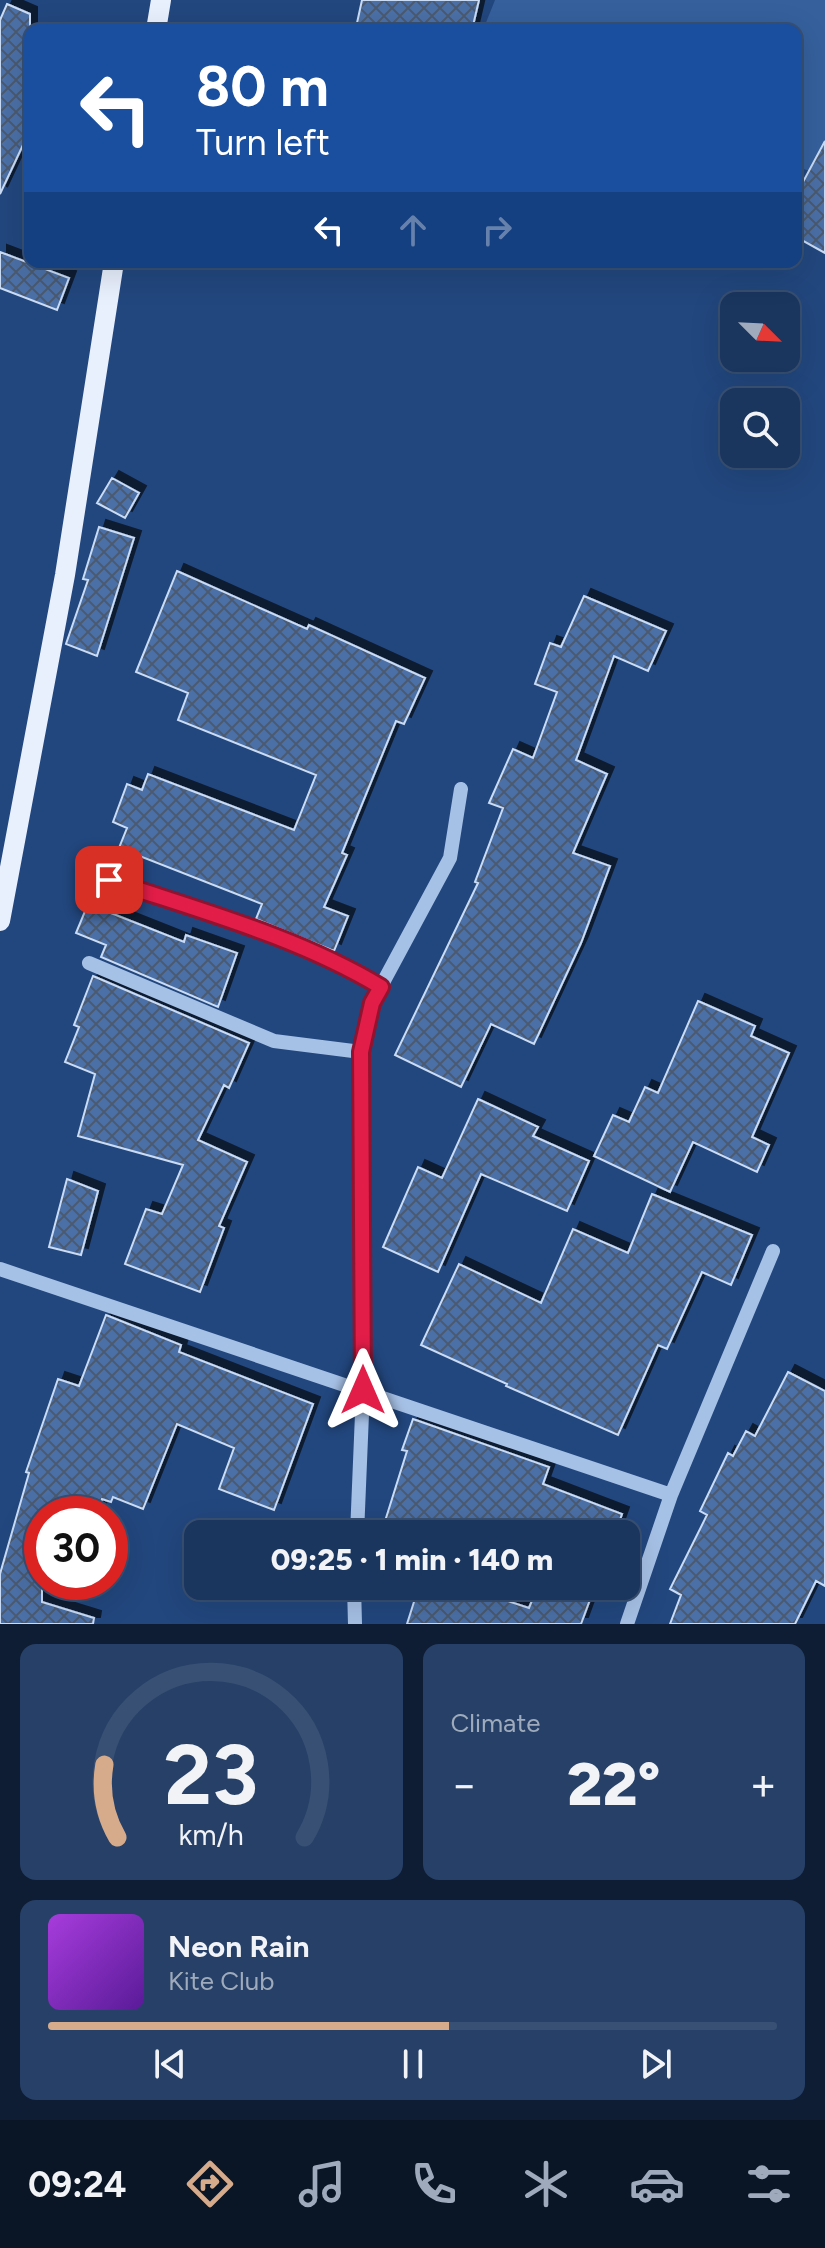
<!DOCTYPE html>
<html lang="en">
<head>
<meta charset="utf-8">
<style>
  :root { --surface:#1a355e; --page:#274067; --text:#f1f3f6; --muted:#9fabbc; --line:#385073; --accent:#d6ab8b }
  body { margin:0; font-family:Figtree,sans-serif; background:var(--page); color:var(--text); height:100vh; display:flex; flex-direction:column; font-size:30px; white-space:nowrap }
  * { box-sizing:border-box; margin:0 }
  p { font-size:26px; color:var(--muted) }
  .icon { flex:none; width:44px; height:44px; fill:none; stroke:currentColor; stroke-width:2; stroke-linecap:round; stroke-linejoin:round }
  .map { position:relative; height:1624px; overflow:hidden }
  .sheet { display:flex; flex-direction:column; gap:20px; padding:20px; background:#0e1d34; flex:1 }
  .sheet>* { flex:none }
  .top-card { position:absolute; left:24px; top:24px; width:778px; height:244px; border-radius:16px; box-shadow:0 8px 32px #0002,0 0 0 2px var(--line); background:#1a4fa0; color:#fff; overflow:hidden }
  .needle { width:52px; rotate:114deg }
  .buttons { position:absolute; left:720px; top:292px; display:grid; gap:16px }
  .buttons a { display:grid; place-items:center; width:80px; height:80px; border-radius:16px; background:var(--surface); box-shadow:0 8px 32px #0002,0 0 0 2px var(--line); font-size:40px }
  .speed { position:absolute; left:24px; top:1496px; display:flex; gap:16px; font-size:40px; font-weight:700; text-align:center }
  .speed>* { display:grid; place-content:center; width:104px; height:104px; border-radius:50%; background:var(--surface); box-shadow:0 8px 32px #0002,0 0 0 2px var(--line); line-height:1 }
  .speed .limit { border:12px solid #d22; background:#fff; color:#111 }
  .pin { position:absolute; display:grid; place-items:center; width:68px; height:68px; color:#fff; margin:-34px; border-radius:16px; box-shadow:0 4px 12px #0006 }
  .me { position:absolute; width:88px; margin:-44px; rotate:0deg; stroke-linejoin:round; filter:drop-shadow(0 0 6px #0008) }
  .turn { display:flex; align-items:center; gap:28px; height:168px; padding:0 40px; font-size:36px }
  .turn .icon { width:104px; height:104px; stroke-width:2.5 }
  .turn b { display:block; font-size:56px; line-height:68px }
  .lanes { display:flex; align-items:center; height:76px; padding:0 40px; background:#0003; justify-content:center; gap:40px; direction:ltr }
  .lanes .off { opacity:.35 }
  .big { font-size:60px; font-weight:800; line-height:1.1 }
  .sheet .tile { flex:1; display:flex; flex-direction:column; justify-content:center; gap:12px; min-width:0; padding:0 28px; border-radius:16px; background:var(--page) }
  .sheet .dial { align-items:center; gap:0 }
  .dial svg { height:208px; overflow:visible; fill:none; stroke:var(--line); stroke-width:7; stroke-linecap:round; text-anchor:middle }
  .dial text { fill:var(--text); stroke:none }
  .song { display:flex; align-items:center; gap:24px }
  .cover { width:96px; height:96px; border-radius:12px; background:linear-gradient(135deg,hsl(280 70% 55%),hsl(270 70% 35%)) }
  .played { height:8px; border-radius:4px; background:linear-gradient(90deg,var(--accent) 55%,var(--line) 55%) }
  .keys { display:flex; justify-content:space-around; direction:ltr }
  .heat { display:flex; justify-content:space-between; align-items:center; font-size:44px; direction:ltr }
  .sheet .tiles { flex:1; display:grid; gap:20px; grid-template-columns:1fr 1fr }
  .tile:last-child { grid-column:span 2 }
  .trip { position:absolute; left:184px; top:1520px; width:456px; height:80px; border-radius:16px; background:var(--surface); box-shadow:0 8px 32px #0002,0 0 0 2px var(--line); font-weight:800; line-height:80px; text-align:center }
  .dock { display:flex; height:128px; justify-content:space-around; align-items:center; background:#0a1526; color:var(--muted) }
  .dock .icon { width:56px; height:56px }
  .dock .on { color:var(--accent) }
  .dock b { font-size:36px; color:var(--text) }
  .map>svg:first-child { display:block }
  .green { fill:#35609c }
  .building { fill:url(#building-cross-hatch); stroke:#cadcf5; stroke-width:2; filter:url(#shadow) }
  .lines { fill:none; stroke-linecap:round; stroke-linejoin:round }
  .minor { stroke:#a6c1e6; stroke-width:14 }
  .major { stroke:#e8effd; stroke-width:20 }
  .route-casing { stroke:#92132f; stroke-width:20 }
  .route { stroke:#e11d48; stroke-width:14 }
</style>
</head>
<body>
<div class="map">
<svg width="825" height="1624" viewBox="0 0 825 1624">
  <defs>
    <pattern id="building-cross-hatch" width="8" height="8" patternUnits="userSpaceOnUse" patternTransform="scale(2)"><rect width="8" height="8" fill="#4b70a7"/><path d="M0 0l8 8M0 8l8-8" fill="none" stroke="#4c5a70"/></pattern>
    <filter id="shadow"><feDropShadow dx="7" dy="-7" stdDeviation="0" flood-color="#0009"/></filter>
  </defs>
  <rect width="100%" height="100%" fill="#22477e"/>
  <!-- green -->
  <path class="green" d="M495,0H825V177L796,166V30H483Z"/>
  <!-- building -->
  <path class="building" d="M362,0H479L472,30H384L357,23Z
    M7,4L30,14V130L0,194V20Z
    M825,141V253L796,237V195Z
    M0,252L69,278L57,310L0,288Z
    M112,478L139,493L125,518L97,503Z
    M99,527L134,538L97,656L66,644L88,580L83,579Z
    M177,571L307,629L309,625L425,678L404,724L396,721L342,853L347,855L324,907L348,916L334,951L256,919L262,904L119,848L127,828L113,822L127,784L142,790L148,774L294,830L316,775L178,720L188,693L136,672Z
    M584,596L666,631L648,671L614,656L576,760L607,774L573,853L610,866L581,943L534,1044L491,1024L461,1087L395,1055L478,883L475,882L503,808L489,803L513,749L533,758L557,692L535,684L550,643L561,647Z
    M88,904L184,942L186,935L237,953L218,1007L101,957L106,945L76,933Z
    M93,976L249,1043L229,1088L224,1085L198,1140L247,1162L219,1226L224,1228L200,1292L125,1264L146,1209L162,1214L183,1165L78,1136L95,1074L65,1062L79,1027L74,1025Z
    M698,1001L755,1026L751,1036L789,1053L752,1137L769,1145L757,1172L693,1142L670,1192L594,1156L613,1115L629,1122L645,1087L658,1093Z
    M478,1099L538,1127L533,1136L589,1161L567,1211L481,1174L438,1272L383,1247L418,1167L442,1178Z
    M67,1179L98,1191L81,1255L49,1247Z
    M652,1194L752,1235L731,1285L702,1272L667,1349L658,1345L618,1435L506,1386L507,1384L421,1345L459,1264L541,1303L573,1229L628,1253Z
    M106,1315L181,1345L179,1352L313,1404L274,1510L219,1489L234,1448L177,1424L143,1509L113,1497L111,1502L102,1499L98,1514H42V1602L94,1618L93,1624H0V1574L29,1473L26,1472L58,1379L79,1386Z
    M788,1372L825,1391V1586L816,1581L795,1624H670L681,1595L670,1589L707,1515L700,1511L728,1453L733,1456L746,1431L755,1436Z
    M413,1419L549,1467L543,1484L622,1514L615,1534H381L407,1451L402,1450Z
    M419,1586H462L529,1608L538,1586H595L581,1624H407Z"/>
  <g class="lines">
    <!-- minor -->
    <path class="minor" d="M109,880C201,912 298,937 381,987
      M89,963L274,1041L361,1052
      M0,1269L671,1495
      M357,1534L363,1390L361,1052L372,1003L450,858L461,789
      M354,1586L355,1624
      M627,1624L671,1495L773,1251"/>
    <!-- major -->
    <path class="major" d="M156,30L161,0
      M0,921L65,575L114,262"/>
  </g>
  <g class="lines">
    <defs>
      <path id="route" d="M109,880C201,911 298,937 381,987L372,1003L361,1052L363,1390"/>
    </defs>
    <!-- route casing -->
    <use href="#route" class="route-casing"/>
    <!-- route -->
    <use href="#route" class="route"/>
  </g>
</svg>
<div class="buttons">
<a><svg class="needle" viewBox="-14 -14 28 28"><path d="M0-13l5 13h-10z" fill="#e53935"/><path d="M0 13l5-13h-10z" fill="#9fabbc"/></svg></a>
<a><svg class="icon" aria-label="search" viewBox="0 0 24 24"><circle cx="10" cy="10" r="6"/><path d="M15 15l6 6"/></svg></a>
</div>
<div class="speed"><div class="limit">30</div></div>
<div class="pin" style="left:109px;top:880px;background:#d93025"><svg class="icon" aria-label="arrive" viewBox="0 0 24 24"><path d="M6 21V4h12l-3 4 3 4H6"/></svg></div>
<svg class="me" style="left:363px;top:1390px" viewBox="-20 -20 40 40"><path d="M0-17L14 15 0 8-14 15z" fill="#e11d48" stroke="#fff" stroke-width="4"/></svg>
<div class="trip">09:25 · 1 min · 140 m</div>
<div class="top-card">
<div class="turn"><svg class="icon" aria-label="left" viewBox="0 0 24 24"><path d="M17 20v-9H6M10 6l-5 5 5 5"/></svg><div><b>80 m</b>Turn left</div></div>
<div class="lanes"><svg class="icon" aria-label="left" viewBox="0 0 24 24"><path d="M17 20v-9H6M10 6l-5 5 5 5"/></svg><svg class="icon off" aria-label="ahead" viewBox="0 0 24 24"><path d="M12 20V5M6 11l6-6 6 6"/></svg><svg class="icon off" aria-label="right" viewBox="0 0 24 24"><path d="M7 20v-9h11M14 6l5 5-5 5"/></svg></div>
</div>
</div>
<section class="sheet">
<div class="tiles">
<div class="tile dial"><svg viewBox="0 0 100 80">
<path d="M14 69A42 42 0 1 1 86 69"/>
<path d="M14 69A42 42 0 0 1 9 41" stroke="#d6ab8b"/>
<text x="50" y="56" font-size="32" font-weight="700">23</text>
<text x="50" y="72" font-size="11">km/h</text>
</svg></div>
<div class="tile"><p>Climate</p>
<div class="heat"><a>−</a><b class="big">22°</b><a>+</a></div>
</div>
<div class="tile">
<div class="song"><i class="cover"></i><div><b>Neon Rain</b><p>Kite Club</p></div></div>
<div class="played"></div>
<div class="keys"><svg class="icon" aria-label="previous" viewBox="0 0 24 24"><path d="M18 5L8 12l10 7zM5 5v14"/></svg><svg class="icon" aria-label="pause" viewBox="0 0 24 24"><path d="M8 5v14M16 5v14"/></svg><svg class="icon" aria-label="next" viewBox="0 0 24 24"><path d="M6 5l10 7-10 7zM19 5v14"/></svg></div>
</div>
</div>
</section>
<nav class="dock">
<b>09:24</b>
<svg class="icon on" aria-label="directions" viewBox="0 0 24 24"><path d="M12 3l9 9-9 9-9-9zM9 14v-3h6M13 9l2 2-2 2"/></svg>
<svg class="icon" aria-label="music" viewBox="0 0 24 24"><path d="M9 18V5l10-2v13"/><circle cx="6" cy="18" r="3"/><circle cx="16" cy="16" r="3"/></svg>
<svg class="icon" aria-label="phone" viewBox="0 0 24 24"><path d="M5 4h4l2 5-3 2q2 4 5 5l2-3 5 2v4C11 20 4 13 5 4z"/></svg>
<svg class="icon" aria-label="climate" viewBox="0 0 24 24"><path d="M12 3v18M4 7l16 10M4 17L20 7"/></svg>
<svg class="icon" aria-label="car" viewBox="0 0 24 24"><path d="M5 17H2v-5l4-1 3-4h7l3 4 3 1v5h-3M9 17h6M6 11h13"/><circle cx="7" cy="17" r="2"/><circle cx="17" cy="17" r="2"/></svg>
<svg class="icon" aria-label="filters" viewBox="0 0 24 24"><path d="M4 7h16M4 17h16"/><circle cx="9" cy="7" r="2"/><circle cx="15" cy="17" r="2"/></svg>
</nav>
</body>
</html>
